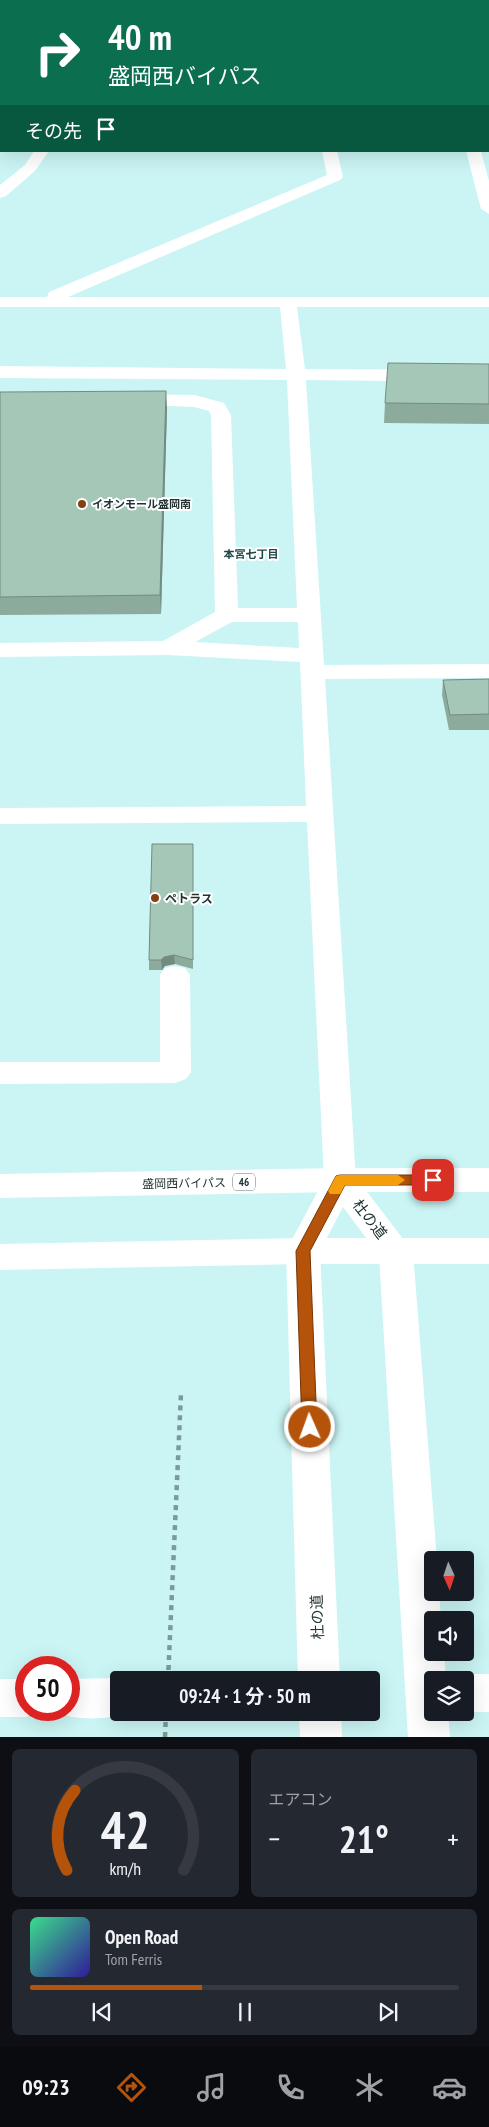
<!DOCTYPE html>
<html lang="ja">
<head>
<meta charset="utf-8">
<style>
  :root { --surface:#171b24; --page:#242831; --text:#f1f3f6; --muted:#9ea1a6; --line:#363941; --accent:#b45309 }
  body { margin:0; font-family:"PT Sans Narrow","Noto Sans JP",sans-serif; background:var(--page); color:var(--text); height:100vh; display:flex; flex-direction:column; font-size:19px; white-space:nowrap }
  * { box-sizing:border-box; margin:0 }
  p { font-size:16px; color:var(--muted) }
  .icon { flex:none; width:28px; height:28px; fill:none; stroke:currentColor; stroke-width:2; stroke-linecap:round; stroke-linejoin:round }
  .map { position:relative; height:1737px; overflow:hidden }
  .drawer { display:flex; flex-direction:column; gap:12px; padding:12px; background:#0d0f14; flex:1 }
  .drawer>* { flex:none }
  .banner { position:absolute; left:0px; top:0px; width:490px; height:152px; box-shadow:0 5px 20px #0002; background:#0b6e4f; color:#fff; overflow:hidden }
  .needle { width:32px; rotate:177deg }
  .controls { position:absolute; left:424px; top:1551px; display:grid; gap:10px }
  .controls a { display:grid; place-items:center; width:50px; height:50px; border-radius:5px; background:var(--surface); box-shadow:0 5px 20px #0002; font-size:25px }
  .speed { position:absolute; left:15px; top:1656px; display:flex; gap:10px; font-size:25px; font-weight:700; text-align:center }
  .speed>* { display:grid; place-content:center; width:65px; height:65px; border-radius:50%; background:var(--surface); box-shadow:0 5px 20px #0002; line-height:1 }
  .speed .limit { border:8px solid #d22; background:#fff; color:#111 }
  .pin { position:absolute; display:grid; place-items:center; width:42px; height:42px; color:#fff; margin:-21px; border-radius:10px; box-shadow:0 2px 8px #0006 }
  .me { position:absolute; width:55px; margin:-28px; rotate:358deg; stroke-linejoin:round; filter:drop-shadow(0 0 4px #0008) }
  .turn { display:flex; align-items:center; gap:18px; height:105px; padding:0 25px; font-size:22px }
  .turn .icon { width:65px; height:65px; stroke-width:2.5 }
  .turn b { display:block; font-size:35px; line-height:42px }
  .then { display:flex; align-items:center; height:48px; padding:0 25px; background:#0003; gap:10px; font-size:19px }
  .big { font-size:38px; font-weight:700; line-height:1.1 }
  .drawer .widget { flex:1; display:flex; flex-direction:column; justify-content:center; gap:8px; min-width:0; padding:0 18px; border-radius:8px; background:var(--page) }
  .drawer .dial { align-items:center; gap:0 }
  .dial svg { height:130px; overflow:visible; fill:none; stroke:var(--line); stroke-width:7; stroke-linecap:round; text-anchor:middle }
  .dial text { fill:var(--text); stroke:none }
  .song { display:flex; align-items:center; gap:15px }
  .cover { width:60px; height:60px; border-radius:8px; background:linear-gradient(135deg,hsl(150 70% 55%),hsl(250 70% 35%)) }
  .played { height:5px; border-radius:2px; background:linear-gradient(90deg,var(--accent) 40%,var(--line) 40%) }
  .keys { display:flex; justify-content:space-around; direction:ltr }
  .heat { display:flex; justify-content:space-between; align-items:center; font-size:28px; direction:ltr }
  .drawer .tiles { flex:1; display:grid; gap:12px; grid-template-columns:1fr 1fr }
  .widget:last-child { grid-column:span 2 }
  .trip { position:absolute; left:110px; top:1671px; width:270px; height:50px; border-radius:5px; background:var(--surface); box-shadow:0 5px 20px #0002; font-weight:700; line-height:50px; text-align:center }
  .menu { display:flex; height:80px; justify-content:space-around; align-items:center; background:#090b0e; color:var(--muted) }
  .menu .icon { width:35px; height:35px }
  .menu .active { color:var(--accent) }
  .menu b { font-size:22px; color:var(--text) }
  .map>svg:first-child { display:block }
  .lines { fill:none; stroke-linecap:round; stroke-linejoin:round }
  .path { stroke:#7b9a9a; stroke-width:4.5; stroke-dasharray:5 5; stroke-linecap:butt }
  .minor { fill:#fff; fill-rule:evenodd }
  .major { fill:#fff; fill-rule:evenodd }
  .highway { fill:#fff; fill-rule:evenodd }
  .wall { fill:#8dab9d }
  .shaded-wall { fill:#738b80 }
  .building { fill:#a4c7b7; stroke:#738b80 }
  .route { fill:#b45309; stroke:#753606 }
  .slow { fill:#f59e0b }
  .poi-dot { fill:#844013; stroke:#fff; stroke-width:2 }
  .labels { text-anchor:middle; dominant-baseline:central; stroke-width:4; stroke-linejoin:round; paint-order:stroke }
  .far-poi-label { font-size:11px; font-weight:bold; fill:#233; stroke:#fff; text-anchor:start }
  .far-neighbourhood-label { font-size:11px; font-weight:bold; fill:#1f4746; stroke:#fff }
  .shield { fill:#fff; stroke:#647070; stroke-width:1 }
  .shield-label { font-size:11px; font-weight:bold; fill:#233 }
  .poi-label { font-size:12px; font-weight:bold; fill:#233; stroke:#fff; text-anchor:start }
  .street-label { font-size:12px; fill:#233; stroke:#fff }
  .near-street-label { font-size:15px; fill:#233; stroke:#fff }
</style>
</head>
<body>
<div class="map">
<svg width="489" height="1737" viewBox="0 0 489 1737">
  <rect width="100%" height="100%" fill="#caf5f4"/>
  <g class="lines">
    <!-- path -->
    <path class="path" d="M168,1680L181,1393
      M165,1737L166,1712"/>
    <!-- minor -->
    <path class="minor" d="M426,0H438V1H426Z
      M34,151H49L35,171L6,196L0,198V185L25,165Z
      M322,151H337L343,177L340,180L68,297H489V307H297L305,369L489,370V382L306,380L324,665L489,664V678L325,679L356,1180L352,1188L340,1192L328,1188L324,1180L307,822L0,824V808L306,806L300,662L168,655L0,657V643L163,641L215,612L211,415L209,411L194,407L122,404L119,400L122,396L129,394L195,395L224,403L231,415L238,608H297L287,380L0,378V366L286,369L280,307H0V297H47L49,292L327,175ZM232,622H298L299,648L195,642Z
      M466,151H481L489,181V214L481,209Z
      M175,966L185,968L190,975L191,1072L186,1079L175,1083L0,1084V1062H160V975L165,968Z
      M465,1674H489V1712H465V1680H450Z
      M119,1678L125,1680H119V1712H129C107,1721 75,1720 54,1712L53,1710H69V1679Z
      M0,1679H26V1710H42L41,1712L26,1717H0Z"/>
    <!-- major -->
    <path class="major" d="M340,1168L352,1172L413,1252L437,1560H432V1592H439L441,1620H432V1652H444L446,1680H432V1712H448L450,1737H408L379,1255L343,1207L320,1251L340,1680H298L286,1251L328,1172Z
      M299,1712H341L342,1737H300Z"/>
    <!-- highway -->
    <path class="highway" d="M340,1168H489V1192H340L0,1198V1174Z
      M303,1238H489V1264H303L0,1270V1244Z"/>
  </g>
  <!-- wall -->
  <path class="wall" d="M489,364V424L384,423L385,403Z
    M0,392L167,408L161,614L0,615Z
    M489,679V730H449L442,695L443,680Z
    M193,844V969L175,964L165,966L162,970H149V960Z"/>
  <!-- shaded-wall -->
  <path class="shaded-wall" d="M166,391L167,408L161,614L160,595Z
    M174,955L175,964L165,966L162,970L161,960L164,957Z"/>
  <!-- building -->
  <path class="building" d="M388,363L489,364V404L385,403Z
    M166,391L160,595L0,597V392Z
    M489,679V714L450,715L443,680Z
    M152,844H193V960L174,955L164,957L161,960H149Z"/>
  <!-- route -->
  <path class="route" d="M340,1175H433L440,1180L433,1185H345L310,1251L317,1427L315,1431L310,1433L304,1431L302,1427L296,1251L336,1176Z"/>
  <!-- slow -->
  <path class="slow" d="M340,1175H398L405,1180L398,1185H345L340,1194H330L328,1191L336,1176Z"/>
  <!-- markers -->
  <g class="poi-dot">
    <circle cx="82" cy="504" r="5"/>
    <circle cx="155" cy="898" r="5"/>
  </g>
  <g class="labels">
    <!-- far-poi labels -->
    <g class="far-poi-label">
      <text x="92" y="504">イオンモール盛岡南</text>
    </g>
    <!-- far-neighbourhood labels -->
    <g class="far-neighbourhood-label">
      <text x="251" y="554">本宮七丁目</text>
    </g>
    <!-- shield labels -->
    <rect class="shield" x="233" y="1173.5" width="22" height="17" rx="4"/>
    <g class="shield-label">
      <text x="244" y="1182">46</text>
    </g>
    <!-- poi labels -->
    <g class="poi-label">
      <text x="165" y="898">ペトラス</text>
    </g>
    <!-- street labels -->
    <g class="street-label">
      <text transform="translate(184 1183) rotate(-1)">盛岡西バイパス</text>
    </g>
    <!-- near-street labels -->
    <g class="near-street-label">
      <text transform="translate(370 1219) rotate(52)">杜の道</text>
      <text transform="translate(317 1617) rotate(-92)">杜の道</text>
    </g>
  </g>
</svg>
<div class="controls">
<a><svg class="needle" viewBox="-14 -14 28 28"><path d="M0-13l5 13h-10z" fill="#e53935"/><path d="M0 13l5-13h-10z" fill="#9ea1a6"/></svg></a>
<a><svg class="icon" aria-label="sound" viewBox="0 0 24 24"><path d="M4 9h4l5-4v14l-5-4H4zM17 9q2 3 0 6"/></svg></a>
<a><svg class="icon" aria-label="layers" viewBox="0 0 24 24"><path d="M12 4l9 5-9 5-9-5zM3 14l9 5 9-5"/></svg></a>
</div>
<div class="speed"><div class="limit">50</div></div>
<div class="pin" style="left:433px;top:1180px;background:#d93025"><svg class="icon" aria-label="arrive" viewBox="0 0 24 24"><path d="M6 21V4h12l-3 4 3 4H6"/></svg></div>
<svg class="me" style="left:310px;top:1427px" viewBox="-20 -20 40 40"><circle r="17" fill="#b45309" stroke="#fff" stroke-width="3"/><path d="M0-11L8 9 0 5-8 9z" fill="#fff"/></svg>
<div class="trip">09:24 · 1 分 · 50 m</div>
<div class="banner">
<div class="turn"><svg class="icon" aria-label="right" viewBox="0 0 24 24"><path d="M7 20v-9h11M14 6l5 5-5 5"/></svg><div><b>40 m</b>盛岡西バイパス</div></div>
<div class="then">その先<svg class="icon" aria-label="arrive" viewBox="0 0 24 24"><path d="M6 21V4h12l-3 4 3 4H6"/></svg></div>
</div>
</div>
<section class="drawer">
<div class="tiles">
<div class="widget dial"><svg viewBox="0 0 100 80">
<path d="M14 69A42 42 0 1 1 86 69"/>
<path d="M14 69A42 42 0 0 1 19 20" stroke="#b45309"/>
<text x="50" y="56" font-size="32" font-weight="700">42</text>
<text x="50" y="72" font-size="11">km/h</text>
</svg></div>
<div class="widget"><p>エアコン</p>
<div class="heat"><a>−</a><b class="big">21°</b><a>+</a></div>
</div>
<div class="widget">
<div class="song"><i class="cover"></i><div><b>Open Road</b><p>Tom Ferris</p></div></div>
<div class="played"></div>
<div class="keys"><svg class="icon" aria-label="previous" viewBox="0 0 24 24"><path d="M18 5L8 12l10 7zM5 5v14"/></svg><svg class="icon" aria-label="pause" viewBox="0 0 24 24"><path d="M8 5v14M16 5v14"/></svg><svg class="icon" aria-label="next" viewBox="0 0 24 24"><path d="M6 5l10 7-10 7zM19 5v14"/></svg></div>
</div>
</div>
</section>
<nav class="menu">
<b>09:23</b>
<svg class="icon active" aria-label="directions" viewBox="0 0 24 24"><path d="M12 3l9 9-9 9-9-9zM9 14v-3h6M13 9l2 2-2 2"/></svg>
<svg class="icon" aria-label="music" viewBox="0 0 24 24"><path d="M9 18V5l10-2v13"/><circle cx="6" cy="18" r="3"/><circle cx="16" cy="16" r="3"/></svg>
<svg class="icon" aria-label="phone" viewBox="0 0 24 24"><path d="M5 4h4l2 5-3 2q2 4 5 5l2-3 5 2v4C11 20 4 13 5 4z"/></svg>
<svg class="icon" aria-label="climate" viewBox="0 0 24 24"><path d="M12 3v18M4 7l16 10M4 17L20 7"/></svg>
<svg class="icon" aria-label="car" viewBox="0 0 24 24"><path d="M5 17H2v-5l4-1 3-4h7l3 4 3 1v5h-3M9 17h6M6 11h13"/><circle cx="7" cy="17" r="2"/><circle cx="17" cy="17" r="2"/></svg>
</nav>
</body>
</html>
